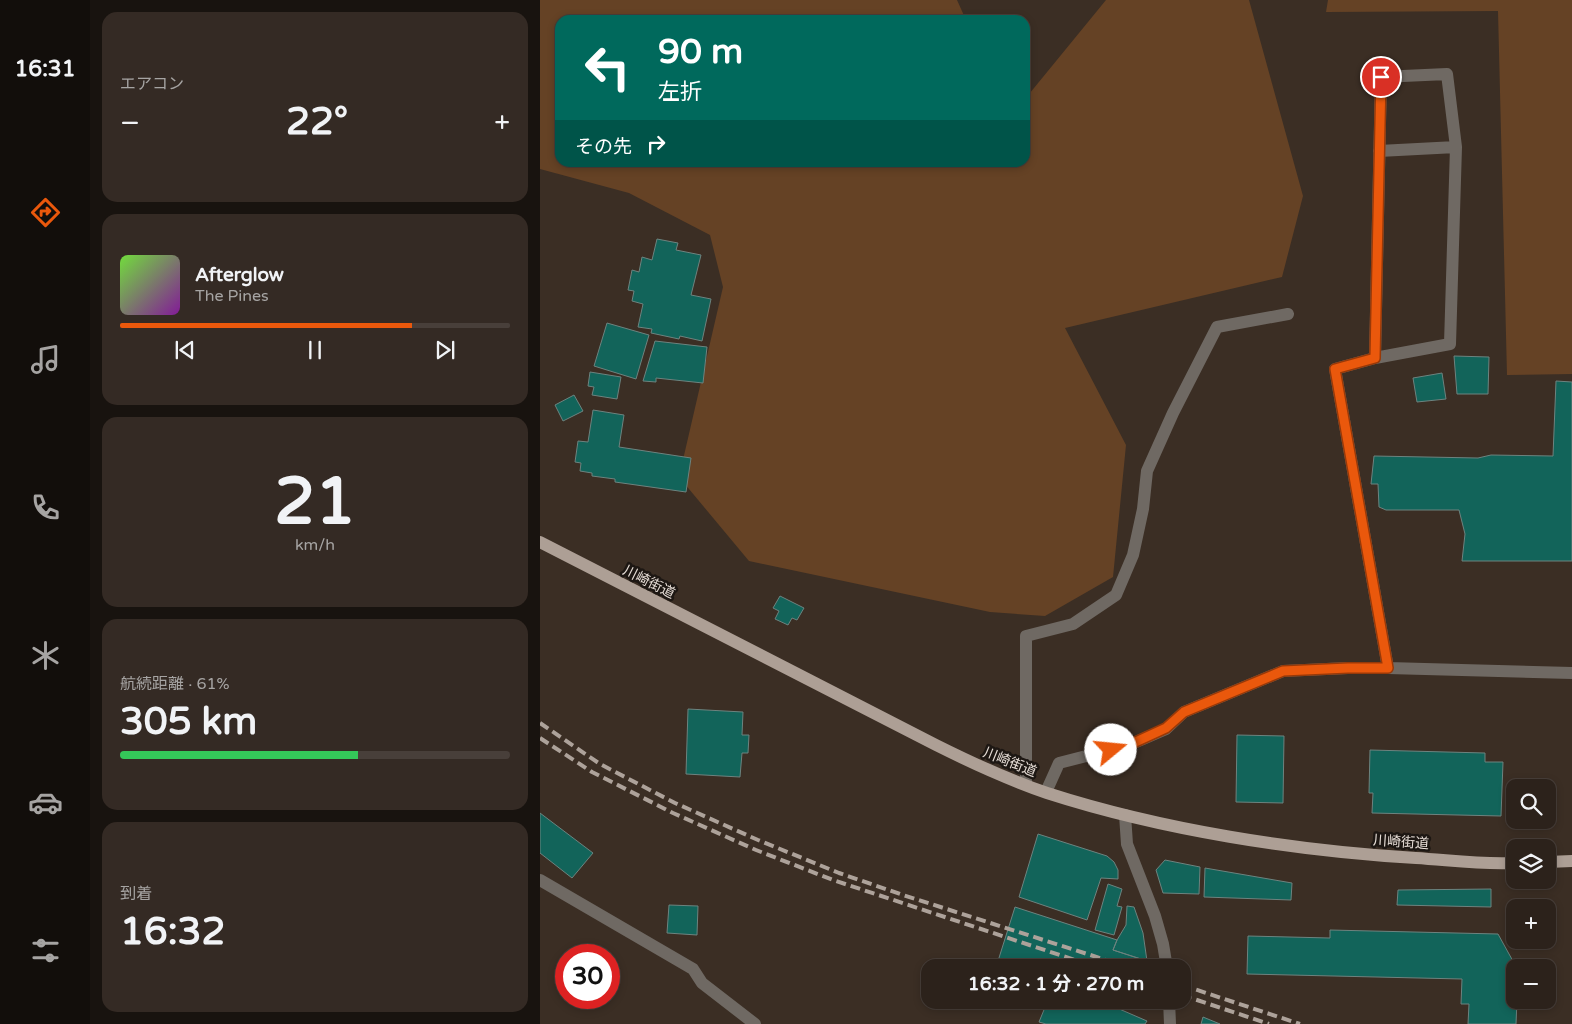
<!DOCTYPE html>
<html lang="ja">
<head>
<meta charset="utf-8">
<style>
  :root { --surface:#2c221b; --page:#342a24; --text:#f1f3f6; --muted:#a6a4a3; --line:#483f3a; --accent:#ea580c }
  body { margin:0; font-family:"Varela Round","Noto Sans JP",sans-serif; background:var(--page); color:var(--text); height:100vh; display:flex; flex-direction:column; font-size:19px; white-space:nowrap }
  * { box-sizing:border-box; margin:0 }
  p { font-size:16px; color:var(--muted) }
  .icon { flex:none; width:28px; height:28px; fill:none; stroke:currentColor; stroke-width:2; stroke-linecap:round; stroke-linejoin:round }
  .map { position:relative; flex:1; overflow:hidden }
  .panel { display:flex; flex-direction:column; gap:12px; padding:12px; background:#18130f; width:450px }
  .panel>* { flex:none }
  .top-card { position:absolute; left:15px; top:15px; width:475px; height:152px; border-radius:15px; box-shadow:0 2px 8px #0003,0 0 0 1px var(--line); background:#00695c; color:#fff; overflow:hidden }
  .controls { position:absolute; left:966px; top:779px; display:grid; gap:10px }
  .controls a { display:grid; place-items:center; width:50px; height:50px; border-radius:10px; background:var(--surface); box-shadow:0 2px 8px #0003,0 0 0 1px var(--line); font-size:25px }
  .speed { position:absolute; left:15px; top:944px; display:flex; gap:10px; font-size:25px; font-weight:700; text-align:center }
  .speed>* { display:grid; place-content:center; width:65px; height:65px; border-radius:50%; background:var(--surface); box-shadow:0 2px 8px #0003,0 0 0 1px var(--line); line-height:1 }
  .speed .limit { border:8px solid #d22; background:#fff; color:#111 }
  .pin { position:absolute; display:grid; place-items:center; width:42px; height:42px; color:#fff; margin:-21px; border:2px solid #fff; border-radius:50%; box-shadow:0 1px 5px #0007 }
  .me { position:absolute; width:55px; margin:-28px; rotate:73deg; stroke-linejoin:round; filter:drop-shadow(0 0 4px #0008) }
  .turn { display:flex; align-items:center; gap:18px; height:105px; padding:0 20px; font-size:22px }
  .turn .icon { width:65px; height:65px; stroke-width:2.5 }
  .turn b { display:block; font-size:35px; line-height:42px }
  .then { display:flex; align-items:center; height:48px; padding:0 20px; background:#0003; gap:10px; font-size:19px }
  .big { font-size:38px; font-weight:700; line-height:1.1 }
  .panel .card { flex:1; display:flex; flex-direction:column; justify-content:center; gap:8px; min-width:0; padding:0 18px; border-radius:15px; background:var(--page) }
  .panel .dial { align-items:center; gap:0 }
  .dial b { font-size:65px; line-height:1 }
  .song { display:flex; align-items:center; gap:15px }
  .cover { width:60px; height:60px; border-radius:8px; background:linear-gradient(135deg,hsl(100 70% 55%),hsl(290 70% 35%)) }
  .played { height:5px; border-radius:2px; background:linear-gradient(90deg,var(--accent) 75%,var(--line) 75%) }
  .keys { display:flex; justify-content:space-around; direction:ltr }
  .heat { display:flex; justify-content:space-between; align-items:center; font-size:28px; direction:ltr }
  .charge { height:8px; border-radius:4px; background:linear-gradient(90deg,#34c759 61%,var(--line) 0) }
  .trip { position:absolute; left:381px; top:959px; width:270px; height:50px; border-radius:15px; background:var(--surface); box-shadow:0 2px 8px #0003,0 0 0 1px var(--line); font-weight:700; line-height:50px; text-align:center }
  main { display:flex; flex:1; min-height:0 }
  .tab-bar { display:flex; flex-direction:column; width:90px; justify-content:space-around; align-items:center; background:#120e0b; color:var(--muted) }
  .tab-bar .icon { width:35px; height:35px }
  .tab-bar .selected { color:var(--accent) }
  .tab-bar b { font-size:22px; color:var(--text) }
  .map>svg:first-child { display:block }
  .green { fill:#654225 }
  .building { fill:#12645a; stroke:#6d837f }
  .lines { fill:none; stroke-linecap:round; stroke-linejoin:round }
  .minor { stroke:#6f6963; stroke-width:12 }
  .primary { stroke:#ad9f95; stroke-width:12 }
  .rail { stroke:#ada29a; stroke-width:4; stroke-dasharray:10 5; stroke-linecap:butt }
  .route-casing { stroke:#983908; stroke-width:12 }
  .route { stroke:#ea580c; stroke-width:9 }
  .labels { text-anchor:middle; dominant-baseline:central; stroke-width:5; stroke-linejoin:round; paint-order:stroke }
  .street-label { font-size:14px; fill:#e8dfd8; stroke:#1d1713 }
</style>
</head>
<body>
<main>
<nav class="tab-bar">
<b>16:31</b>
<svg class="icon selected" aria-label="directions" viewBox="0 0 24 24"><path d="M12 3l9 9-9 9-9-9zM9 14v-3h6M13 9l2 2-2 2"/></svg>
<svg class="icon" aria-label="music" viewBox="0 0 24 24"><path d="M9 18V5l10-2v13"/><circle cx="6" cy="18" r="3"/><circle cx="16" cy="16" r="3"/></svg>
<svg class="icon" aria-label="phone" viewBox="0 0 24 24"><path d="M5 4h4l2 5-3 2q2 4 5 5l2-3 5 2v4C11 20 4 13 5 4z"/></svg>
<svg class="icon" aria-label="climate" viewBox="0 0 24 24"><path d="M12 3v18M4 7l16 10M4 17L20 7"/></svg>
<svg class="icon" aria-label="car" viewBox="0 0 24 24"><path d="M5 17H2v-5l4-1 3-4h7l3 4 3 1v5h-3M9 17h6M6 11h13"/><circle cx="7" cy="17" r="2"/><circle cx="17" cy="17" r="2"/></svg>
<svg class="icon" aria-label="filters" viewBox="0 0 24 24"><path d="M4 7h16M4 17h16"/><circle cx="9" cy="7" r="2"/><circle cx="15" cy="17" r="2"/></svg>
</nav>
<section class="panel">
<div class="card"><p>エアコン</p>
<div class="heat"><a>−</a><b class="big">22°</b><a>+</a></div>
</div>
<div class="card">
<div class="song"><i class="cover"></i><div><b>Afterglow</b><p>The Pines</p></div></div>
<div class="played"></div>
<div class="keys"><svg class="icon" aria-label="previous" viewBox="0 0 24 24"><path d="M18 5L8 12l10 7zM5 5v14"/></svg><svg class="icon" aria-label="pause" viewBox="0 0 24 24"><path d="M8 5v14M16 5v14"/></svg><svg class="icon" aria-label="next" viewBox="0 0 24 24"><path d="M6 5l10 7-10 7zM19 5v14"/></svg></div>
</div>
<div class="card dial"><b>21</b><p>km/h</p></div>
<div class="card"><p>航続距離 · 61%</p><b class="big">305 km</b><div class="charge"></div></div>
<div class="card"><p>到着</p><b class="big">16:32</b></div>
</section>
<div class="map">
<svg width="1032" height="1024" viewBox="0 0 1032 1024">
  <rect width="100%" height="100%" fill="#3b2e24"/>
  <!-- green -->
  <path class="green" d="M0,0H417L426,20H20V162H485V99L566,0H709L763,196L742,277L525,328L586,445L573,577L505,616L450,612L209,561L139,477L183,287L170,235L89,193L0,169Z
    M788,0H1032V374L967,375L958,11L786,12Z"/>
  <!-- building -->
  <path class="building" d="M117,239L138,243L136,250L161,255L151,295L171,299L162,341L140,336L139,339L111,333L112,329L98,327L103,304L92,301L94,291L88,290L92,270L99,272L102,257L112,260Z
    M67,323L109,335L96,379L54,366Z
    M115,341L167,347L163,383L116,378V382L103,381Z
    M914,356L949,357L948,394H917Z
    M50,372L81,377L77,399L52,395L54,387L48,386Z
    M902,373L906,399L877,402L873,378Z
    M1016,381L1032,382V561H922L925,534L919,510H846L839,507L838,484H831L834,456L938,458L951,455L1013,456Z
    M34,395L43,411L23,421L15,405Z
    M53,410L84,415L79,447L151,458L146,492L75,482V479L52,476V473L40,471L41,463L35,462L38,441L48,442Z
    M240,596L264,608L257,620L252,618L248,625L235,619L239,611L233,608Z
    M148,709L203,712L202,735H209L208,753H202L200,777L146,774Z
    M697,735L744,736L743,803L696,802Z
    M830,750L945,753V762H963L961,816L832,813L833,793H829Z
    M0,813L53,853L32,878L0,853Z
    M498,834L567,856L574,862L578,870V879L561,878L547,920L479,897Z
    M625,860L660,867L659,894L623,893L616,870Z
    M665,868L752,883L751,900L664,897Z
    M568,884L582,889L577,906L582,907L574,935L555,930Z
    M951,889V907L857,905L858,890Z
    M129,905L158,906L157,935L127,933Z
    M587,906L594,907L603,933L607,961L573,950L577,940L586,925Z
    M475,907L577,940L573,950L607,961L606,968H477L458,961Z
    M790,930L958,934L974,963L975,1000H977L976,1024H928L929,1004H921L922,979L707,974L708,936L790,938Z
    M508,1000H553L577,1008L607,1021L605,1024H506L499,1022Z
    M577,1000H604L603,1008Z
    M663,1017L680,1024H661Z"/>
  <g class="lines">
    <!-- minor -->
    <path class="minor" d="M839,151L916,147
      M835,358L841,77L907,74L916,147L910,344L835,358L795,369L848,668
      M486,784V636L533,624L576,595L593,555L603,509L607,471L633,413L677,327L748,314
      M506,792L519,763L589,745L626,729L644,712L743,671L808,668H848L1032,673
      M585,815L587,844L615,916L623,944L627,968
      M0,880L153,969L162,983L215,1024
      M629,1000L630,1024"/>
    <!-- primary -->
    <path class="primary" d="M0,542L396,745C432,763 469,780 507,793C622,830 756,851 876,858C909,860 942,865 975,863
      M1008,862L1032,861"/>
    <!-- rail -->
    <path class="rail" d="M0,723L60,764L135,803L218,840L299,873L363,895L591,968
      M0,738L52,772L133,813L216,850L293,880L559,968
      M642,985L760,1024
      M642,995L729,1024"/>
  </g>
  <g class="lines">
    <defs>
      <path id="route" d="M571,750L589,745L626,728L644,712L743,671L808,668H848L795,369L835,358L841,77"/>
    </defs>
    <!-- route casing -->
    <use href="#route" class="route-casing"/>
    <!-- route -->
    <use href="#route" class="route"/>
  </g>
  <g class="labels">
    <!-- street labels -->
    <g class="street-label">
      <text transform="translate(109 582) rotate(27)">川崎街道</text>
      <text transform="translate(470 762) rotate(22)">川崎街道</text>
      <text transform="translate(861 842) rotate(4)">川崎街道</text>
    </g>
  </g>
</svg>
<div class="controls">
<a><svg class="icon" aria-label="search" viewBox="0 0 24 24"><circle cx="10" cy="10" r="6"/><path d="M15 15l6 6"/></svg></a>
<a><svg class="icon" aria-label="layers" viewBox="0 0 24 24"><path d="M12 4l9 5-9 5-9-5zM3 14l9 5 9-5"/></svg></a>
<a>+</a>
<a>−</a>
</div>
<div class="speed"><div class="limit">30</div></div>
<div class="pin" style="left:841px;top:77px;background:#d93025"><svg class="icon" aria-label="arrive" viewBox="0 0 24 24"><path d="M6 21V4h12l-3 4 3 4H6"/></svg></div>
<svg class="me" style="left:571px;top:750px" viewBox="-20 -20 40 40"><circle r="19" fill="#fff"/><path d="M0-13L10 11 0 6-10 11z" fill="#ea580c"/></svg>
<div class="trip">16:32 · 1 分 · 270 m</div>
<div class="top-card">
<div class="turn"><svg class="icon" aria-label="left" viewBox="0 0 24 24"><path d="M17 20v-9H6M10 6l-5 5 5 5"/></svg><div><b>90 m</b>左折</div></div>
<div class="then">その先<svg class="icon" aria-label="right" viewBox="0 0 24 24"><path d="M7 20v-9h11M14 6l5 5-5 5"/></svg></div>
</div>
</div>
</main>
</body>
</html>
